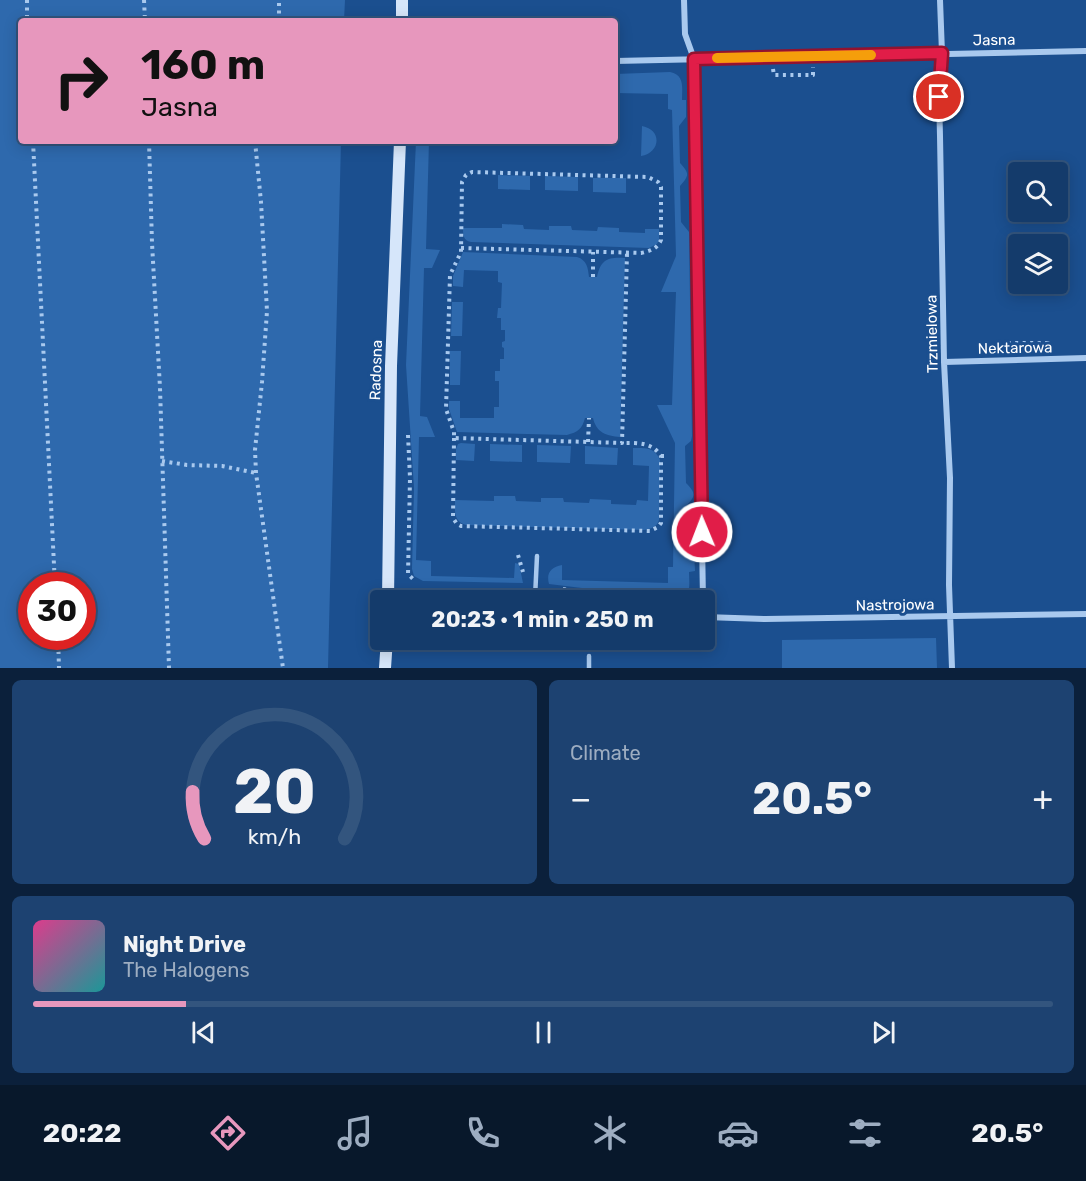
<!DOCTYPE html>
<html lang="en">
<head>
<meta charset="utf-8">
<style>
  :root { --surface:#143b6b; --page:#1d4271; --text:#f1f3f6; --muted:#9dadc1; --line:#33557e; --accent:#e797bd }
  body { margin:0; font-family:Rubik,sans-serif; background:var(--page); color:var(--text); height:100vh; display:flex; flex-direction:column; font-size:22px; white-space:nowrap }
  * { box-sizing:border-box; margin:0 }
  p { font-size:20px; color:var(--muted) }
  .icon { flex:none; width:33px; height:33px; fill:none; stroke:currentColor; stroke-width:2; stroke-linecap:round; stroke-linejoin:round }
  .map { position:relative; height:668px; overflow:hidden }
  .drawer { display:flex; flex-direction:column; gap:12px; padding:12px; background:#0b203b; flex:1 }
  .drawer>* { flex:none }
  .banner { position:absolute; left:18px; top:18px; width:600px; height:126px; border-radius:6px; box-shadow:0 3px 15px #0003,0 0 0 2px var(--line); background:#e797bd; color:#111; overflow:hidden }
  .fabs { position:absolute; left:1008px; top:162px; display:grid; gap:12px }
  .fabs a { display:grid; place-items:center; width:60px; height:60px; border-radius:6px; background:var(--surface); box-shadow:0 3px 15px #0003,0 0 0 2px var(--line); font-size:30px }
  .speed { position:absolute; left:18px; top:572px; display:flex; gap:12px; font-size:30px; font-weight:700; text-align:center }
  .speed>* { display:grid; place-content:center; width:78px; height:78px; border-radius:50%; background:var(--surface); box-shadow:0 3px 15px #0003,0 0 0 2px var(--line); line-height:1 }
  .speed .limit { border:9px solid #d22; background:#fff; color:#111 }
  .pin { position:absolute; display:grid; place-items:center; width:51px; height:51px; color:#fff; margin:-26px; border:3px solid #fff; border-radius:50%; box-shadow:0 2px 6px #0007 }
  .me { position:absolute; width:66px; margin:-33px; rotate:359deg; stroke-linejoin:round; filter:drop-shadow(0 0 4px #0008) }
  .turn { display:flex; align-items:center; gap:21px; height:126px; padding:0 24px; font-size:27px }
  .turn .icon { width:78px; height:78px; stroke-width:2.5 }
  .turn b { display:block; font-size:42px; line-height:51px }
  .big { font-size:45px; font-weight:700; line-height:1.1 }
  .drawer .widget { flex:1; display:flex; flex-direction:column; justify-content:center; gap:9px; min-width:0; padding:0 21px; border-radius:9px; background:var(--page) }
  .drawer .dial { align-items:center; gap:0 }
  .dial svg { height:156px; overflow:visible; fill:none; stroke:var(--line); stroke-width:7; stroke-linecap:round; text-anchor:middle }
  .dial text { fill:var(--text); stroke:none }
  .song { display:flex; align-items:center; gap:18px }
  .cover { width:72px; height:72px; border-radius:9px; background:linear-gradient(135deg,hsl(330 70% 55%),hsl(180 70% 35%)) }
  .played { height:6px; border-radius:3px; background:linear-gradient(90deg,var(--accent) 15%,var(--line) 15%) }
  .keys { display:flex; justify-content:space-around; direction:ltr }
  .heat { display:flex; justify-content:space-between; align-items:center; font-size:33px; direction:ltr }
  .drawer .tiles { flex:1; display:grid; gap:12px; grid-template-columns:1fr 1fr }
  .widget:last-child { grid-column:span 2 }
  .trip { position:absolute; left:370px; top:590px; width:345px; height:60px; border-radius:6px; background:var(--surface); box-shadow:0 3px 15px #0003,0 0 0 2px var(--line); font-weight:700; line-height:60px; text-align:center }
  .dock { display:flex; height:96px; justify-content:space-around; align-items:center; background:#08182b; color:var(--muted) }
  .dock .icon { width:42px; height:42px }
  .dock .on { color:var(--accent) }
  .dock b { font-size:27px; color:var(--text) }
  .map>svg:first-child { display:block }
  .green { fill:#2e69ad; fill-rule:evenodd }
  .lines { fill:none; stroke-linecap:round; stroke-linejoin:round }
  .path { stroke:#a9c9ee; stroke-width:4; stroke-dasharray:3 4.5; stroke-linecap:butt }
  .lane { stroke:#a9c9ee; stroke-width:4.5 }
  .street { stroke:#a9c9ee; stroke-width:6 }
  .secondary { stroke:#d6e6fa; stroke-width:12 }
  .route-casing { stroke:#92132f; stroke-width:15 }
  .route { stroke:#e11d48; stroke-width:10 }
  .slow { stroke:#f59e0b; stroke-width:10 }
  .labels { text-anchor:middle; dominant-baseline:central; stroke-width:6; stroke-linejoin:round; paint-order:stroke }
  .street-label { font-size:15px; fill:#fff; stroke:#1b4f8f }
</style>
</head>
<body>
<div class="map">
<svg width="1086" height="668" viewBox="0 0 1086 668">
  <rect width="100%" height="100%" fill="#1b4f8f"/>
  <!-- green -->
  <path class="green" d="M0,0H345L344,21H21V141H341L328,668H0ZM32,585H82V636H32Z
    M670,72C685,75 682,88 682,100H686V117L679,126L680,163C689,173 690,175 680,186L681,222L689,232L692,436L691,441L685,446L686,483C696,493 696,496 686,506V542L694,550L695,571L689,572C689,583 692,595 680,600L549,584C546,573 551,567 562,565V580L668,583V567H673L675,443L657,405H672L676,292H661L676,256L672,110L668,109V94L615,93V74Z
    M642,126C663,130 660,153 641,156Z
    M416,141H429L426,249L440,250L432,268H424L420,416L427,417L435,437H419L416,560L431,561V576L514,578L515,563L519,564L523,583L423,581L414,576L412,569L414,488L406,365Z
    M498,175L530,176V190L498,189Z
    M545,176L578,177V191L545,190Z
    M593,178H626V193L593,192Z
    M502,224L523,225L524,229L549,230V226H571L572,230L597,231L598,227L619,228V232L645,233V229H659V240L657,244L649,248L471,242C463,241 463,234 463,228H502Z
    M463,252L577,257C587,260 588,268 589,277H597C601,259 608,257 625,258L620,437C606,436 596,432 593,418H585C582,429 578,432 567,435L457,432L449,409V401H460V418H494V407H499V381H495V371H500V359H504V348L502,347V342L505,341V330H501V318H497L498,308H501L502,283L498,282V271L464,270L463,287L453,286V276Z
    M452,302H463L462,336H451Z
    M450,351H461L460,385H450Z
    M461,443L475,444L474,461L456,460V449L458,444Z
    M490,444L522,445V462L490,461Z
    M537,445L571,446L570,463L537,462Z
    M585,446L618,448L617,465L585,464Z
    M633,448C645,448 655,447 660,460L659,520C657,527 651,529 644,530L466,525C453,521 455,511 455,500L494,501V496H515L516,501L541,502V498H563L564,502L589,503L590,499L611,500V504L636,505L637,500L648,501L649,466L633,465Z
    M936,638L937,668H782V640Z"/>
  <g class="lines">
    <!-- path -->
    <path class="path" d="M27,0V21
      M144,0L145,21
      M279,21V0
      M773,69L774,75H813V67
      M33,141L55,585
      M149,141L152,243L160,388L169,668
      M255,141L261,202L267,311L262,382L255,450L256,473L283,668
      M461,248L641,253C650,251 657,249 661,240V187L658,182L648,177L472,172L466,175L462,182L461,252L450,275L446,409L454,432V438L622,443L627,253
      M593,277V252
      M1002,348L1008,343H1048L1051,346
      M408,435L410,478L408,574L415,581
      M454,438L453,518L457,524L461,526L650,531L658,527L661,523V456C652,442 638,443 622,443
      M588,442L589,418
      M661,456H668
      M162,461L187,465L222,466L256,473
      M518,555L523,572
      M563,589L653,600
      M58,636L59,668"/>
    <!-- lane -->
    <path class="lane" d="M535,598L537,556
      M589,668V656"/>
    <!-- street -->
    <path class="street" d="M684,0L685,34L694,59L703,600
      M940,0L942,53L939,97L940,136L944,362L950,478L949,585L952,668
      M615,61L1086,51
      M944,362L1086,358
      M389,593L535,598L556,600
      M705,617L765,619L1086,614"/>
    <!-- secondary -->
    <path class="secondary" d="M402,21V0
      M388,600L391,366L400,141
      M385,668L387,639"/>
  </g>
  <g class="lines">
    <defs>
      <path id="route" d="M702,532L694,59L942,53L939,97"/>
    </defs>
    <!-- route casing -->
    <use href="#route" class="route-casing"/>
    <!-- route -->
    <use href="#route" class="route"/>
    <!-- slow -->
    <path class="slow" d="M717,58L871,55"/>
  </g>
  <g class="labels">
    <!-- street labels -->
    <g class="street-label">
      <text transform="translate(994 40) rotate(-1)">Jasna</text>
      <text transform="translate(932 334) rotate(-91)">Trzmielowa</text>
      <text transform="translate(1015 348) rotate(-1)">Nektarowa</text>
      <text transform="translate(376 370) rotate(-88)">Radosna</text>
      <text transform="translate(895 605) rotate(-1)">Nastrojowa</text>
    </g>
  </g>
</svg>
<div class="fabs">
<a><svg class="icon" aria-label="search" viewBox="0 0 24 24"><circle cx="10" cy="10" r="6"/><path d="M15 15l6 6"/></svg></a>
<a><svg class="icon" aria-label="layers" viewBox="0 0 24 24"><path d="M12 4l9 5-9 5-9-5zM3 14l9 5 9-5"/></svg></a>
</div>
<div class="speed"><div class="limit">30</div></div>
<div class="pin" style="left:939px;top:97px;background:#d93025"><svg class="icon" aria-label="arrive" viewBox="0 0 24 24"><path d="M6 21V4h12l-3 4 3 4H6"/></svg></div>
<svg class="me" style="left:702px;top:532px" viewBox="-20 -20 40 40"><circle r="17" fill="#e11d48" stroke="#fff" stroke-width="3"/><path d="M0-11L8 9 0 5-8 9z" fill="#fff"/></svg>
<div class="trip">20:23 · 1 min · 250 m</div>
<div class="banner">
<div class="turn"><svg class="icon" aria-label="right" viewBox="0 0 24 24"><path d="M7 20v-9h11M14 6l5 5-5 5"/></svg><div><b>160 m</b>Jasna</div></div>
</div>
</div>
<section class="drawer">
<div class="tiles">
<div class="widget dial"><svg viewBox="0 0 100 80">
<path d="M14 69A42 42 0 1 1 86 69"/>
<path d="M14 69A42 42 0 0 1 8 45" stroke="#e797bd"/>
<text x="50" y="56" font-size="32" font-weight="700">20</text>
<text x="50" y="72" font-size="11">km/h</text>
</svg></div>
<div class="widget"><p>Climate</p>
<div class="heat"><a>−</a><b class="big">20.5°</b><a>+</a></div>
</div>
<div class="widget">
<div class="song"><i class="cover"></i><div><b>Night Drive</b><p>The Halogens</p></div></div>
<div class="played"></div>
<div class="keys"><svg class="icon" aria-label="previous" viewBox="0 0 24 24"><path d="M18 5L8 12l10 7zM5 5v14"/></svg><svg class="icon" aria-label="pause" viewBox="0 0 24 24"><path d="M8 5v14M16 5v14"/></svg><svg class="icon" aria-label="next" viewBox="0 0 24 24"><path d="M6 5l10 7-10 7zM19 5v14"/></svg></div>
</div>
</div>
</section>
<nav class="dock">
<b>20:22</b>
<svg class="icon on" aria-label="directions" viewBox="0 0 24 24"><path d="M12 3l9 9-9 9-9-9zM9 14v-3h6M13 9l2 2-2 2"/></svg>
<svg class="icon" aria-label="music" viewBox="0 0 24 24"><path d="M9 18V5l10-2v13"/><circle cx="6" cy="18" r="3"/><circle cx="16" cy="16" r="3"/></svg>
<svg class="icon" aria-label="phone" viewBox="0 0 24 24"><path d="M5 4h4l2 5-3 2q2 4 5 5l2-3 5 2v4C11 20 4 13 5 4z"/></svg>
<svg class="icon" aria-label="climate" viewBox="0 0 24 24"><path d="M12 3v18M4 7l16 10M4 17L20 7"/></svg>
<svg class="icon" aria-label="car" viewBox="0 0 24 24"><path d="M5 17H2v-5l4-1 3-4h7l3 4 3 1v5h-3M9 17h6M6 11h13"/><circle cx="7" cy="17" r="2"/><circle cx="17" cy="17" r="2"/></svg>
<svg class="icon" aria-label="filters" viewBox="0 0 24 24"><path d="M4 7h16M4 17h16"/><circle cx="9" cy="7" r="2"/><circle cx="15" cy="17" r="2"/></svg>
<b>20.5°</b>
</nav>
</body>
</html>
